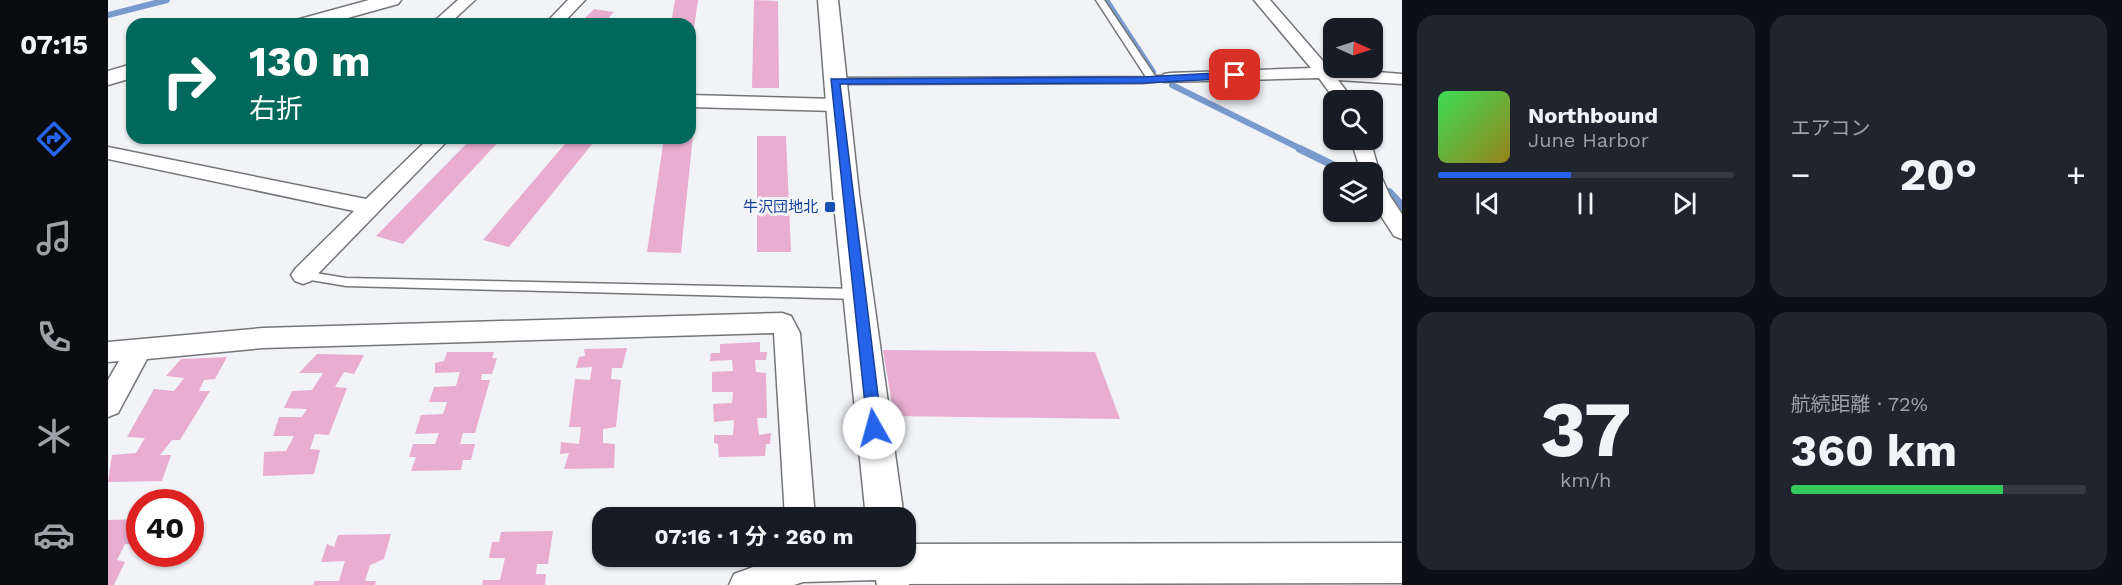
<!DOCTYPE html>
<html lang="ja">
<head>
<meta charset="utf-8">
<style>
  :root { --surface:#171b24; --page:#20242c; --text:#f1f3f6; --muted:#9ea1a6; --line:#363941; --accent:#2563eb }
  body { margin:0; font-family:"Work Sans","Noto Sans JP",sans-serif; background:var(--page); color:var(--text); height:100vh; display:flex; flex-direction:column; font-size:22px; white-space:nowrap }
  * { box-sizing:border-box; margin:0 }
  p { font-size:20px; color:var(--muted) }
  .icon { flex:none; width:33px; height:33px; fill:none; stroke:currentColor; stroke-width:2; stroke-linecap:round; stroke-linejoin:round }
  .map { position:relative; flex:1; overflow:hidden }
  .details { display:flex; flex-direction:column; gap:15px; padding:15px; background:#0d0f14; width:720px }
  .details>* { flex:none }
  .banner { position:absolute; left:18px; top:18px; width:570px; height:126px; border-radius:18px; box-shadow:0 2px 4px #0004; background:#00695c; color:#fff; overflow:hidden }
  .needle { width:39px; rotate:93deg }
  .tools { position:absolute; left:1215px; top:18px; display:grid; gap:12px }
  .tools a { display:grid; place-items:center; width:60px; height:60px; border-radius:12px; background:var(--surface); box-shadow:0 2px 4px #0004; font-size:30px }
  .speed { position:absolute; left:18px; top:489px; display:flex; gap:12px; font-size:30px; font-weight:700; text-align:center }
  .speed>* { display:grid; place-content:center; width:78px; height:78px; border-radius:50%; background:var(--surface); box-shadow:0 2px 4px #0004; line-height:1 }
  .speed .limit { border:9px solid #d22; background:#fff; color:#111 }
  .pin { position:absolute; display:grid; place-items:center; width:51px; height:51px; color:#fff; margin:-26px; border-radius:12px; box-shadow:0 3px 9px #0006 }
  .me { position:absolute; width:66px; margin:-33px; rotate:353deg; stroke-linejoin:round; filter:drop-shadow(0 0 4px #0008) }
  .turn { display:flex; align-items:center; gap:21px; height:126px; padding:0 24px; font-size:27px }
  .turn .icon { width:78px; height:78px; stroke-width:2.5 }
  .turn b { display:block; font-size:42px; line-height:51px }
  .big { font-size:45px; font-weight:700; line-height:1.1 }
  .details .card { flex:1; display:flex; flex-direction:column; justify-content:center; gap:9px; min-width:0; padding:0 21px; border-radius:18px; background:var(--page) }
  .details .dial { align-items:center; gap:0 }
  .dial b { font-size:78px; line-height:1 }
  .song { display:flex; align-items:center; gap:18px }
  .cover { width:72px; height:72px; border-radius:9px; background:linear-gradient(135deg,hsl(130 70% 55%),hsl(50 70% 35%)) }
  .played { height:6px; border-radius:3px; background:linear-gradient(90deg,var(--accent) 45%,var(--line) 45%) }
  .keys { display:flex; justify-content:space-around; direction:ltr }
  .heat { display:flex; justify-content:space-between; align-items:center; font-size:33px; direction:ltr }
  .charge { height:9px; border-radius:4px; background:linear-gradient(90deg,#34c759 72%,var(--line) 0) }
  .details .tiles { flex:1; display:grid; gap:15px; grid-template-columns:repeat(2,1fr) }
  .trip { position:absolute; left:484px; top:507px; width:324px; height:60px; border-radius:18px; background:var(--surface); box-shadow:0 2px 4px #0004; font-weight:700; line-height:60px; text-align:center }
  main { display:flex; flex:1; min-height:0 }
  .tab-bar { display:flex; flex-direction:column; width:108px; justify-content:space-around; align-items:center; background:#090b0e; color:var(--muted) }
  .tab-bar .icon { width:42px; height:42px }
  .tab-bar .selected { color:var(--accent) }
  .tab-bar b { font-size:27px; color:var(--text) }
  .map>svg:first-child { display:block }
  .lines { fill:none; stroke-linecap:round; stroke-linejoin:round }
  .stream-far1 { stroke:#799acc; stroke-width:6 }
  .stream { stroke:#799acc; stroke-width:8 }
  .building { fill:#e8add1 }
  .service-casing { stroke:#737578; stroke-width:3 }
  .minor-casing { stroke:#737578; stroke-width:3 }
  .tertiary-casing { stroke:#737578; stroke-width:3 }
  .service { fill:#fff; fill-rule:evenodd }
  .minor { fill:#fff; fill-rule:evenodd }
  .tertiary { fill:#fff; fill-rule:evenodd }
  .route { fill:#2563eb; stroke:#184099; stroke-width:1.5 }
  .transit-dot { fill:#1a4fb4; stroke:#f1f3f7; stroke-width:2 }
  .labels { text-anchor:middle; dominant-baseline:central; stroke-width:6; stroke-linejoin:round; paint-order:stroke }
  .transit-label { font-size:15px; fill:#164399; stroke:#f1f3f7; text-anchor:end }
</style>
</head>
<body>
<main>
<nav class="tab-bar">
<b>07:15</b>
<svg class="icon selected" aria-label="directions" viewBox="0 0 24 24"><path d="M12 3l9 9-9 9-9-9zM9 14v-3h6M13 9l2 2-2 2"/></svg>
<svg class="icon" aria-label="music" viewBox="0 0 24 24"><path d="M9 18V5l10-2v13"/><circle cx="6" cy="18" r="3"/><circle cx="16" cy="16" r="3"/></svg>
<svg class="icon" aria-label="phone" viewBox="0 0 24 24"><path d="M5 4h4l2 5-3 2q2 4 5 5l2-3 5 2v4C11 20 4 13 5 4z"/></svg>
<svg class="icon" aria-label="climate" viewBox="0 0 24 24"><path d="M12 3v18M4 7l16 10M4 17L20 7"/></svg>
<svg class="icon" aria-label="car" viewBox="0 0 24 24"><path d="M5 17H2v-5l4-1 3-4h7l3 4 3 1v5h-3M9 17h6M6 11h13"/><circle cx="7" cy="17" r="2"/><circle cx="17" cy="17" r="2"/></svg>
</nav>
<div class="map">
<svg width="1294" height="585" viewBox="0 0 1294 585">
  <rect width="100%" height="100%" fill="#f1f3f7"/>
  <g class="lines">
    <!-- stream-far1 -->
    <path class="stream-far1" d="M998,0L1045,72
      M0,15L59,0
      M1064,85L1195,150"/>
    <!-- stream -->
    <path class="stream" d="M1192,149L1239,172
      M1281,192L1294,206"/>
  </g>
  <!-- building -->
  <path class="building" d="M567,0H590L583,49L582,24H563Z
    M646,0L670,1L671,88H644Z
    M486,9L506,12L495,24H471Z
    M582,135H585L573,253L539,252L556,138H582Z
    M649,136H678L683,252H649Z
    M364,138H394L295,244L268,236Z
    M462,138H489L401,247L375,240Z
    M652,342V352H659L658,360H647L648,372L658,373L659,418H649L651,435L663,433L662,444H658L657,456L611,457L610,444L606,443V435H625L626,420L606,422L605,404L624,403L625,392H604V372L625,371L624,360L602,361L603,353H612V344Z
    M519,348L514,368H504L503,379L513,380L508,427L495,429V443L507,444L506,468L456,469L461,453L452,454L453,442L471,444L473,427H461L467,379L482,380L484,367L468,368L471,357L477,356L476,349Z
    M775,350L987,352L1012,419L786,416Z
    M339,352H386L384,358H389L384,374H374L373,380H382L367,433H355L352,444H367L363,460H355L353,470L303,471L308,457H301L305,444H327L331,433L307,434L313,415L335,414L339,402H321L326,387L348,386L352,372L327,373V363L336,361Z
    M209,354L256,355L246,374L236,372L227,387L239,388L221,435L207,434L202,449L212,450L206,474L155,476L156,452L178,451L186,436H165L171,417H194L199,409L176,408L184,391L204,390L215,373H191Z
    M119,357L107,379L96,380L91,391H102L72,440H64L52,455H63L54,481L0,482L4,455L28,453L37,438L19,437L46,389L66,391L76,378L58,376L73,359Z
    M32,519V544H17L9,560L17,562L6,585H0V520Z
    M445,531L440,564H429L428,574H438L437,585H374L375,580H392L397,558H381L384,542H391L393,532Z
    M283,534L276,559L262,565L257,581H268L267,585H205L207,581H231L237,561L213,562L219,544L226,547L230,535Z"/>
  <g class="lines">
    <defs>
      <path id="service" d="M988,0H996L1047,76H1065V80L1035,83L726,84L722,81L726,78L1038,77Z
        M195,271L238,278L749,289L753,291L755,294L753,297L749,299L238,286L191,278L189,275L191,272Z"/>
      <path id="minor" d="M350,0H367L341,24H323Z
        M460,0H477L454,24H437Z
        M1146,0H1162L1221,68L1294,74V84L1230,80L1245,100H1227L1211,78L1056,82L1053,78L1056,74L1062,73L1203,68Z
        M582,95L728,99L735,101L737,105L735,109L728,111L582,107Z
        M321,138H342L203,281L195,284L187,281L183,275L187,269L246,211L0,159V147L258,199Z
        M1243,140H1262L1272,174L1282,196L1294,214V239L1286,236L1264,202V172H1253Z
        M674,313L683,316L692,333L707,518H677L666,333L155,348L39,359L10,413L0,417V380L11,361L0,362V342L155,328Z
        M675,556H796L801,585H769L768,580L695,582L686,585H621L626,574Z"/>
      <path id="tertiary" d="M261,0H293L290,4L218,24H185L188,20Z
        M710,0H730L751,194L796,518H758L725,194Z
        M24,64V78L0,85V71Z
        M1294,543V583L783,584L769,578L762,556H798V544Z"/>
    </defs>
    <!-- service casing -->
    <use href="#service" class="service-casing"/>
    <!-- minor casing -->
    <use href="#minor" class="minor-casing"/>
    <!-- tertiary casing -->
    <use href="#tertiary" class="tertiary-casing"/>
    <!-- service -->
    <use href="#service" class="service"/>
    <!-- minor -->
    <use href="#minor" class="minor"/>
    <!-- tertiary -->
    <use href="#tertiary" class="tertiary"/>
  </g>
  <!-- route -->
  <path class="route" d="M1127,72L1131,73V78L1035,83L732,84L774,428L771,433L766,435L760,433L723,79L1035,77Z"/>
  <!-- markers -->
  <rect class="transit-dot" x="716" y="201" width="12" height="12" rx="3"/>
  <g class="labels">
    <!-- transit labels -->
    <g class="transit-label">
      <text x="710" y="207">牛沢団地北</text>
    </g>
  </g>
</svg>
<div class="tools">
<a><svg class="needle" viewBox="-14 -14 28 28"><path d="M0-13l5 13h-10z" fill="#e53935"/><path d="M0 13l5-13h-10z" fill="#9ea1a6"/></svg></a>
<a><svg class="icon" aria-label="search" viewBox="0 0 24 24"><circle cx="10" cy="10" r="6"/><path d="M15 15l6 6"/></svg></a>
<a><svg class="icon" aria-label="layers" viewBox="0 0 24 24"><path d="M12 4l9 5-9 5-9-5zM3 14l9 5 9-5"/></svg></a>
</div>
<div class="speed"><div class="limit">40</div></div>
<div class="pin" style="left:1127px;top:75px;background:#d93025"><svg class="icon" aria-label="arrive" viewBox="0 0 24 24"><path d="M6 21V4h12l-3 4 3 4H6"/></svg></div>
<svg class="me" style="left:766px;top:428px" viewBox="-20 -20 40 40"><circle r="19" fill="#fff"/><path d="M0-13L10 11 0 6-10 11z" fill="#2563eb"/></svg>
<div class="trip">07:16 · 1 分 · 260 m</div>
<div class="banner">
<div class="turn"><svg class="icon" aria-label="right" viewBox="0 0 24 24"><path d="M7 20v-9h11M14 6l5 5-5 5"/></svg><div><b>130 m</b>右折</div></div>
</div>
</div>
<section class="details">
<div class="tiles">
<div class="card">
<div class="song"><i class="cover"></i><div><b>Northbound</b><p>June Harbor</p></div></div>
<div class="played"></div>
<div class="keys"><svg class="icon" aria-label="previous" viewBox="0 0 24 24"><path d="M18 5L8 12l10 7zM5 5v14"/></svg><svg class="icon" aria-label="pause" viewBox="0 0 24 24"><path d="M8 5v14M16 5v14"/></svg><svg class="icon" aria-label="next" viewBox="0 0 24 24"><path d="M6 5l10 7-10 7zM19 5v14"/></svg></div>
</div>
<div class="card"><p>エアコン</p>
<div class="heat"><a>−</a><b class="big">20°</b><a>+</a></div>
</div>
<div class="card dial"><b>37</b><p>km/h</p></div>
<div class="card"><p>航続距離 · 72%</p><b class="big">360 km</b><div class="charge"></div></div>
</div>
</section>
</main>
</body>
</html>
